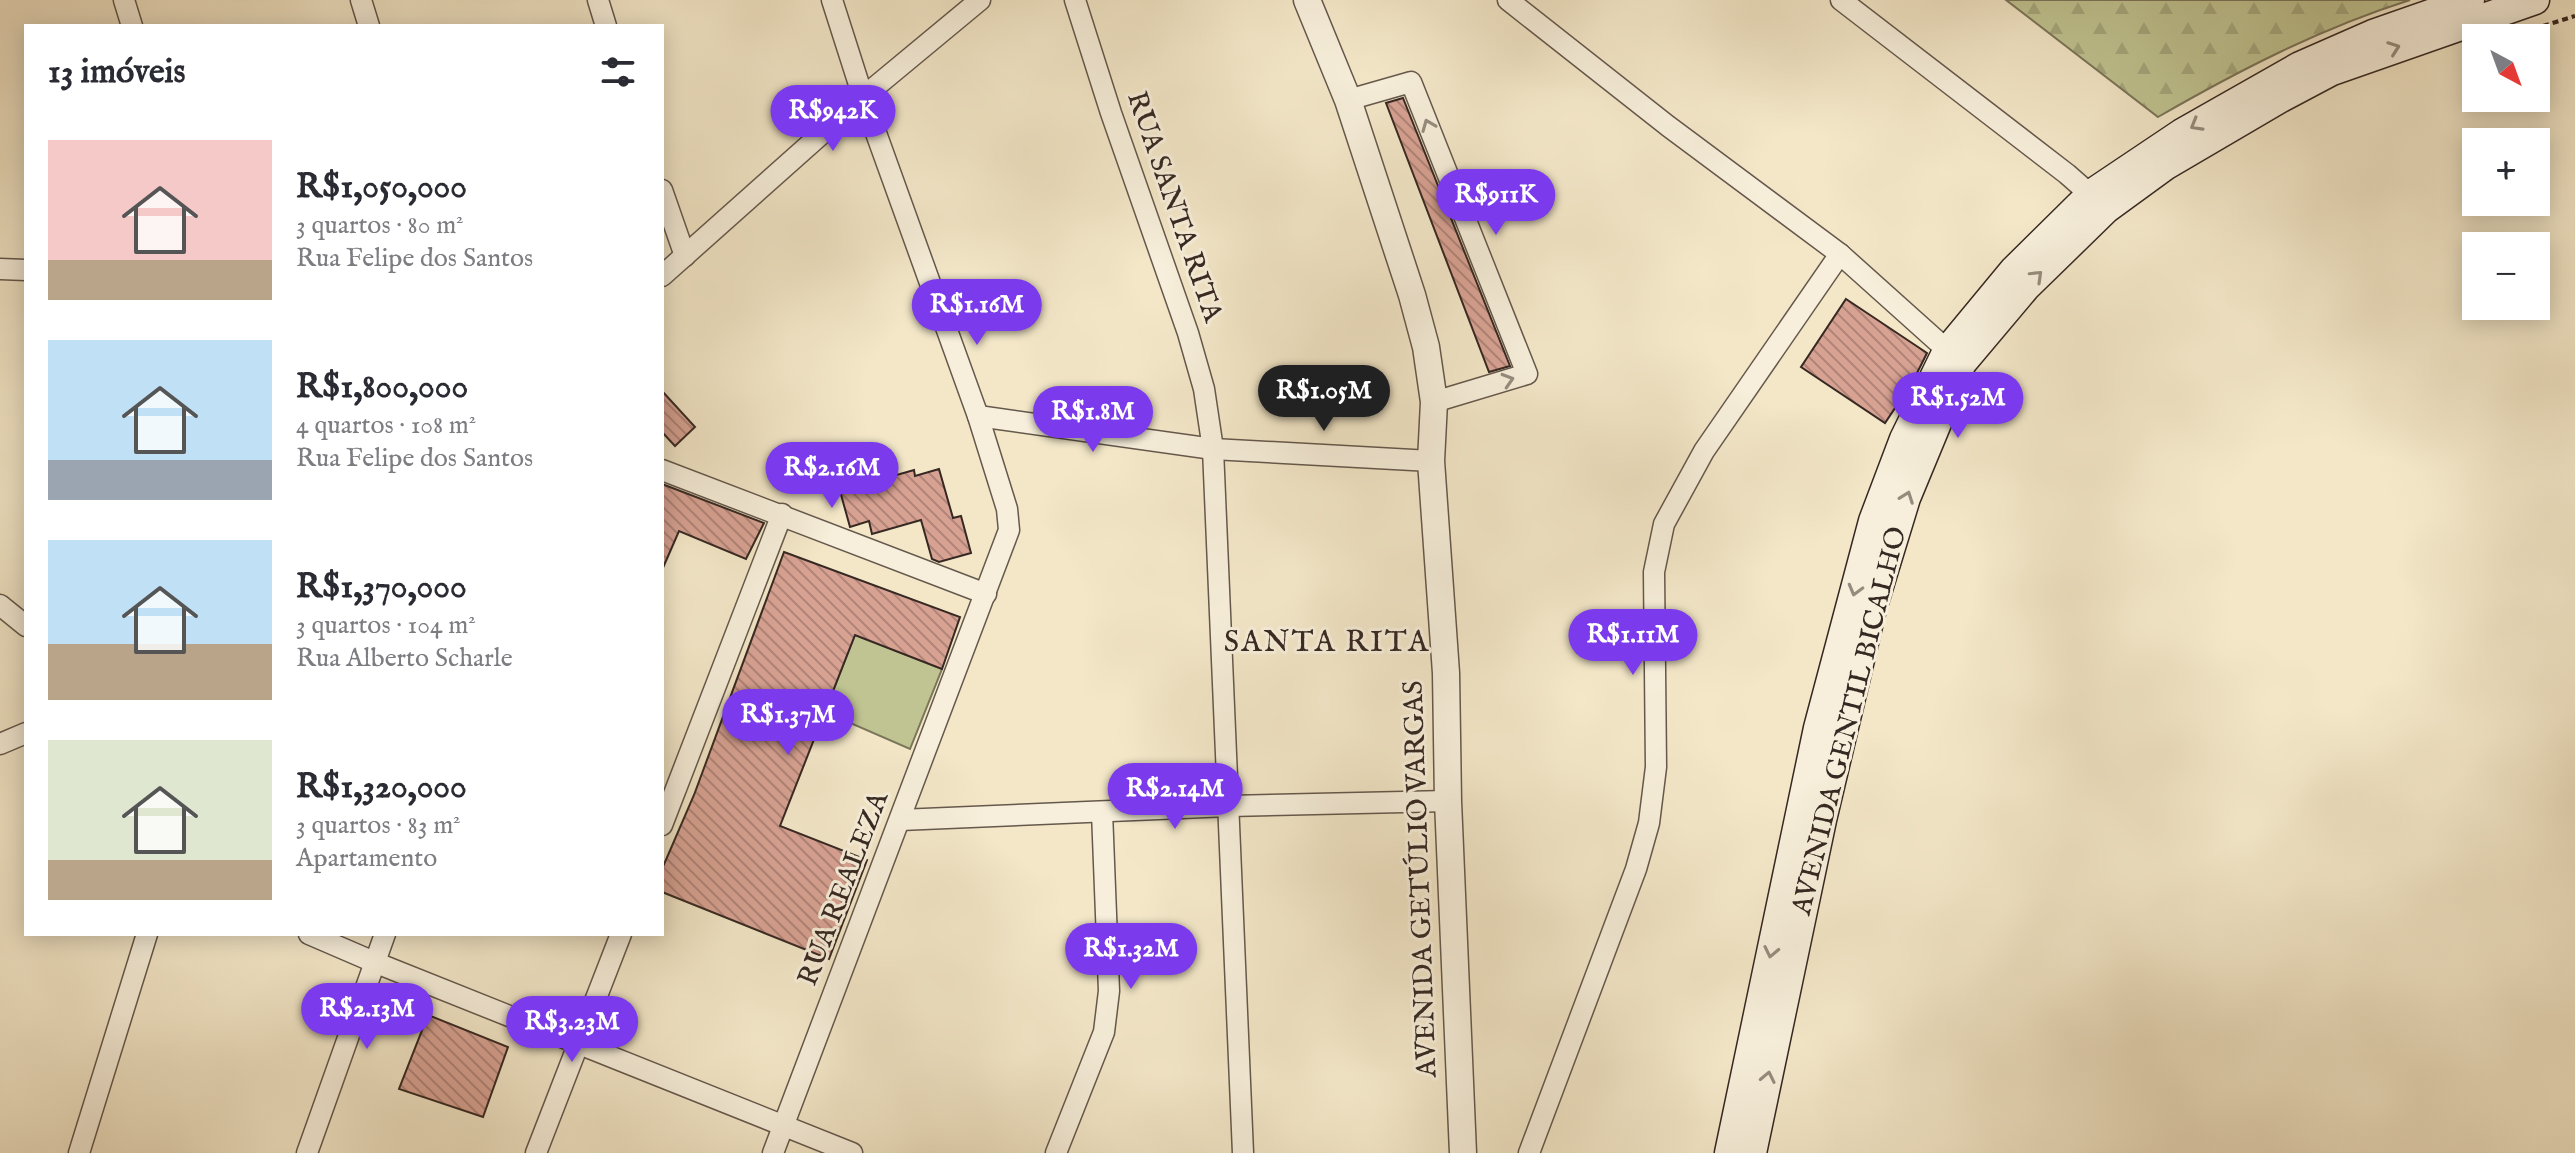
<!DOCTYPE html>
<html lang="pt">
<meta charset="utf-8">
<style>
body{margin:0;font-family:"IM FELL English",serif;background:#f7f7f7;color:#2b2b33;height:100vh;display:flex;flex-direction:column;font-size:30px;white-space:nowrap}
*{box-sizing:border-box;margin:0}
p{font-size:26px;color:#7c7c81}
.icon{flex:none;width:44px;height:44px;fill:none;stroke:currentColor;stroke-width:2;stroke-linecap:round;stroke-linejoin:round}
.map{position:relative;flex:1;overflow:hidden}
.drawer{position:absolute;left:24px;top:24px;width:640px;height:912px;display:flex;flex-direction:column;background:#fff;border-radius:0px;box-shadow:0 4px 20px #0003}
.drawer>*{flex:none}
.needle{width:52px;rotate:139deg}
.controls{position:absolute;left:2462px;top:24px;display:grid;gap:16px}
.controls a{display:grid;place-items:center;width:88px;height:88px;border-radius:0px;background:#fff;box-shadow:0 4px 20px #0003;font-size:40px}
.price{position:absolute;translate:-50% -68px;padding:0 18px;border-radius:28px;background:#7c3aed;color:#fff;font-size:26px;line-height:52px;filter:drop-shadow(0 2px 4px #0008)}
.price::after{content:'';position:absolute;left:50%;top:48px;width:24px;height:18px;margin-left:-12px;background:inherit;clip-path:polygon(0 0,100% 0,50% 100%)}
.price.on{background:#222;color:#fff}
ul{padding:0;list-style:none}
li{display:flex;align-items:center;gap:24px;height:200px;padding:0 24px}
li span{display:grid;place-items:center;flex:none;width:224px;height:160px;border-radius:0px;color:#555}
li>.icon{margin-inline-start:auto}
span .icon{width:96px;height:96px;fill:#fffc;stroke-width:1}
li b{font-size:34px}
h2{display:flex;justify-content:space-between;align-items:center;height:96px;padding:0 24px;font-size:34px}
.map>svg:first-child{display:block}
.forest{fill:url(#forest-firs);stroke:#7b765a;stroke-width:2}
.garden{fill:#c0c492;stroke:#7b765a;stroke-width:2}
.building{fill:url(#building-back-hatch);stroke:#362822;stroke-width:2}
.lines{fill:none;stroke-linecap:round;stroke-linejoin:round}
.minor-casing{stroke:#65584c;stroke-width:23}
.tertiary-casing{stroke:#65584c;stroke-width:29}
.secondary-casing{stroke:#362822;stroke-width:31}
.path{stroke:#362822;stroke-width:4;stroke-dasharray:6 4;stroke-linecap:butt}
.minor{stroke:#f7efdb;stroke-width:20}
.tertiary{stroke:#f7efdb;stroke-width:26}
.secondary{stroke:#f7efdb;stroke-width:28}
.oneway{stroke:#968c7e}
.labels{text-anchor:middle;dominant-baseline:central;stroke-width:6;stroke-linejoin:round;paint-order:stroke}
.street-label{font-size:28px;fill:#362822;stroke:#f7efdb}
.neighbourhood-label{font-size:30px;letter-spacing:2px;fill:#362822;stroke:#f7efdb}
</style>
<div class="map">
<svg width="2575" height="1153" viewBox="0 0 2575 1153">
<defs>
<pattern id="forest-firs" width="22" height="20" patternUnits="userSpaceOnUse" patternTransform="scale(2)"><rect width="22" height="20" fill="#c0c492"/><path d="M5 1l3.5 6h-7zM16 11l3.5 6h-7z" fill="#a6a87e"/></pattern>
<pattern id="building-back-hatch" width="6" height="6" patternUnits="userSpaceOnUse" patternTransform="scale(2)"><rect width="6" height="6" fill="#d8a293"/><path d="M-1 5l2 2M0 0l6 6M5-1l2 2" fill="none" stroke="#b08478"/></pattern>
</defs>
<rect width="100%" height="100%" fill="#f3e7c8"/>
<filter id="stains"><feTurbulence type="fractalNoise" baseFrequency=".0025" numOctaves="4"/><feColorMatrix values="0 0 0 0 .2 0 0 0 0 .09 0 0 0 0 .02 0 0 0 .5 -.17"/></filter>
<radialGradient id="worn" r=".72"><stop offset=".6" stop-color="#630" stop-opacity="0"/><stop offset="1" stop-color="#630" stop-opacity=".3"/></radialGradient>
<!-- forest -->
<path class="forest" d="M2006,0H2410C2321,28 2238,71 2158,117Z"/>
<!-- garden -->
<polygon class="garden" points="855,635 942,669 910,749 825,712"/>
<!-- building -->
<g class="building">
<polygon points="1403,98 1510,366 1489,372 1386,103"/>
<polygon points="1846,299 1927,353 1913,381 1885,423 1801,367"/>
<polygon points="662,391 695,427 675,446 662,432"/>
<polygon points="939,469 953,518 961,516 971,553 939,562 932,559 921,520 872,534 869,521 850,527 840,491 914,470 915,476"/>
<polygon points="662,484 764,523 746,559 679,531 662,570"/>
<polygon points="784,552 960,617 942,669 855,635 780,826 867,860 829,959 662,892 662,869 694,795"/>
<polygon points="428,1015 508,1047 483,1117 399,1089"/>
</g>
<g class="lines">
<!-- minor casing -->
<g class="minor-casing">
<g id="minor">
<polyline points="124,0 132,26"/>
<polyline points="361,0 369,26"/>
<polyline points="598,0 606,26"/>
<polyline points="1075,0 1111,113 1188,333 1204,389 1213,449 1243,1153"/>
<polyline points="1508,0 1668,126 1840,254 1956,358"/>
<polyline points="1841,0 2067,174 2100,203"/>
<polyline points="1348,100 1411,82 1527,374 1434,402"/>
<polyline points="662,190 685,256"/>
<polyline points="0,269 26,270"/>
<polyline points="662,276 863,97 980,0"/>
<polyline points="978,416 1213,449 1431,461"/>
<polyline points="662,470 986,594"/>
<polyline points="0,605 26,626"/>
<polyline points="0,744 26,733"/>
<polyline points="900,820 1229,806 1448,801"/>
<polyline points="662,825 782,514"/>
<polyline points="309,934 374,962 852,1153"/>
<polyline points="79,1153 147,934"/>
<polyline points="307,1153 385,934"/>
<polyline points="536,1153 621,934"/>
<polyline points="773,1153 1009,530 1007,509 978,416 863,97 832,0"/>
<polyline points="1056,1153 1104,1032 1109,991 1102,812"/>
<polyline points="1529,1153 1636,869 1649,823 1656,767 1654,572 1664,524 1704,451 1840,254"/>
</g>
</g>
<!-- tertiary casing -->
<g class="tertiary-casing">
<polyline id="tertiary" points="1307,0 1348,100 1412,295 1426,347 1434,402 1431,461 1446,673 1448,801 1463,1153"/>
</g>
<!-- secondary casing -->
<g class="secondary-casing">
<g id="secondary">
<polyline points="1729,1153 1818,728 1873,521 1904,439 1947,351 2014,270 2091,194 2182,133 2300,66 2373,34 2470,0"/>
<polyline points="1752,1153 1822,820 1872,609 1906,498 1962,363 2026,287 2106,209 2165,166 2281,98 2332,71 2535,0"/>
</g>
</g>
<!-- path -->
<polyline class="path" points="2524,32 2575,16"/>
<!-- minor -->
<use href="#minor" class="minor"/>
<!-- tertiary -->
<use href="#tertiary" class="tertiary"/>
<!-- secondary -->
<use href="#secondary" class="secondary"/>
</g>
<!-- one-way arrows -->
<defs><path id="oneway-chevron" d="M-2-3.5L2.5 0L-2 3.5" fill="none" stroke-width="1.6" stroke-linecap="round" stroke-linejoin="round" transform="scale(2)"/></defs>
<g class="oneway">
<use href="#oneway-chevron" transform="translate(2394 48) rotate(-20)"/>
<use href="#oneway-chevron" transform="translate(1428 125) rotate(-112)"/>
<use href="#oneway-chevron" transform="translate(2196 125) rotate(150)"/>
<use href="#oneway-chevron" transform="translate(2037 276) rotate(-44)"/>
<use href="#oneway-chevron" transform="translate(1508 380) rotate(-17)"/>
<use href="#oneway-chevron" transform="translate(1907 497) rotate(-70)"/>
<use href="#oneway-chevron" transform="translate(1855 590) rotate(105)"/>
<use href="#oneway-chevron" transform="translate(1771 952) rotate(102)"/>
<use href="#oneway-chevron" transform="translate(1768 1077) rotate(-78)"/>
</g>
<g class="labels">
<!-- street labels -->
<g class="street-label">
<text transform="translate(1174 207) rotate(71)">RUA SANTA RITA</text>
<text transform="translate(1850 721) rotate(-76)">AVENIDA GENTIL BICALHO</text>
<text transform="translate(1421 879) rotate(-92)">AVENIDA GETÚLIO VARGAS</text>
<text transform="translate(844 889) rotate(-69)">RUA REALEZA</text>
</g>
<!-- neighbourhood labels -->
<g class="neighbourhood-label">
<text x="1327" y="643">SANTA RITA</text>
</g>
</g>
<rect width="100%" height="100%" filter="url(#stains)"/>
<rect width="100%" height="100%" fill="url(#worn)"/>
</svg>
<div class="controls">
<a><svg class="needle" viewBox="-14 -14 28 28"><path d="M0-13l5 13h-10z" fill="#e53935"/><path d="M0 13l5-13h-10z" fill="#7c7c81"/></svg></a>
<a>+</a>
<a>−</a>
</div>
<b class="price" style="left:833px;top:153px">R$942K</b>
<b class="price" style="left:1496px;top:237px">R$911K</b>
<b class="price" style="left:977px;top:347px">R$1.16M</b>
<b class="price on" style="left:1324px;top:433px">R$1.05M</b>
<b class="price" style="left:1958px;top:440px">R$1.52M</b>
<b class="price" style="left:1093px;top:454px">R$1.8M</b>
<b class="price" style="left:832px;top:510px">R$2.16M</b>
<b class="price" style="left:1633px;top:677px">R$1.11M</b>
<b class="price" style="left:788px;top:757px">R$1.37M</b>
<b class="price" style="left:1175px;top:831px">R$2.14M</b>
<b class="price" style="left:1131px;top:991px">R$1.32M</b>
<b class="price" style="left:367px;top:1051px">R$2.13M</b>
<b class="price" style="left:572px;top:1064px">R$3.23M</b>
<section class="drawer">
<h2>13 imóveis<svg class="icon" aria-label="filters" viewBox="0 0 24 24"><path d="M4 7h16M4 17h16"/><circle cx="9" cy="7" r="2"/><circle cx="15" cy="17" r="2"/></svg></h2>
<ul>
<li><span style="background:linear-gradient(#f6c9c9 75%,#b9a48a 0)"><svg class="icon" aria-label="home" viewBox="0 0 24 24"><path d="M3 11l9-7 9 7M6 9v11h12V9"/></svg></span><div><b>R$1,050,000</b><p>3 quartos · 80 m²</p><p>Rua Felipe dos Santos</p></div></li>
<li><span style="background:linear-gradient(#bfe0f5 75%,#9aa5b1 0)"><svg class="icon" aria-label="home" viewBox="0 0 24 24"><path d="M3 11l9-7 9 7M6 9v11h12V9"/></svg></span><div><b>R$1,800,000</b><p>4 quartos · 108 m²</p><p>Rua Felipe dos Santos</p></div></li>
<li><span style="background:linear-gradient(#bfe0f5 65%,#b9a48a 0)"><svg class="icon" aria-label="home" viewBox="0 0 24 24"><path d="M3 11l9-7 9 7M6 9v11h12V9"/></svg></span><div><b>R$1,370,000</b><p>3 quartos · 104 m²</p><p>Rua Alberto Scharle</p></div></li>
<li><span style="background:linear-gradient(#dfe7d0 75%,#b9a48a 0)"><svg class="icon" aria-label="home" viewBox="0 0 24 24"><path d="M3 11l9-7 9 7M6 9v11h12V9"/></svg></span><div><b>R$1,320,000</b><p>3 quartos · 83 m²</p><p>Apartamento</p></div></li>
</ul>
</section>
</div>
